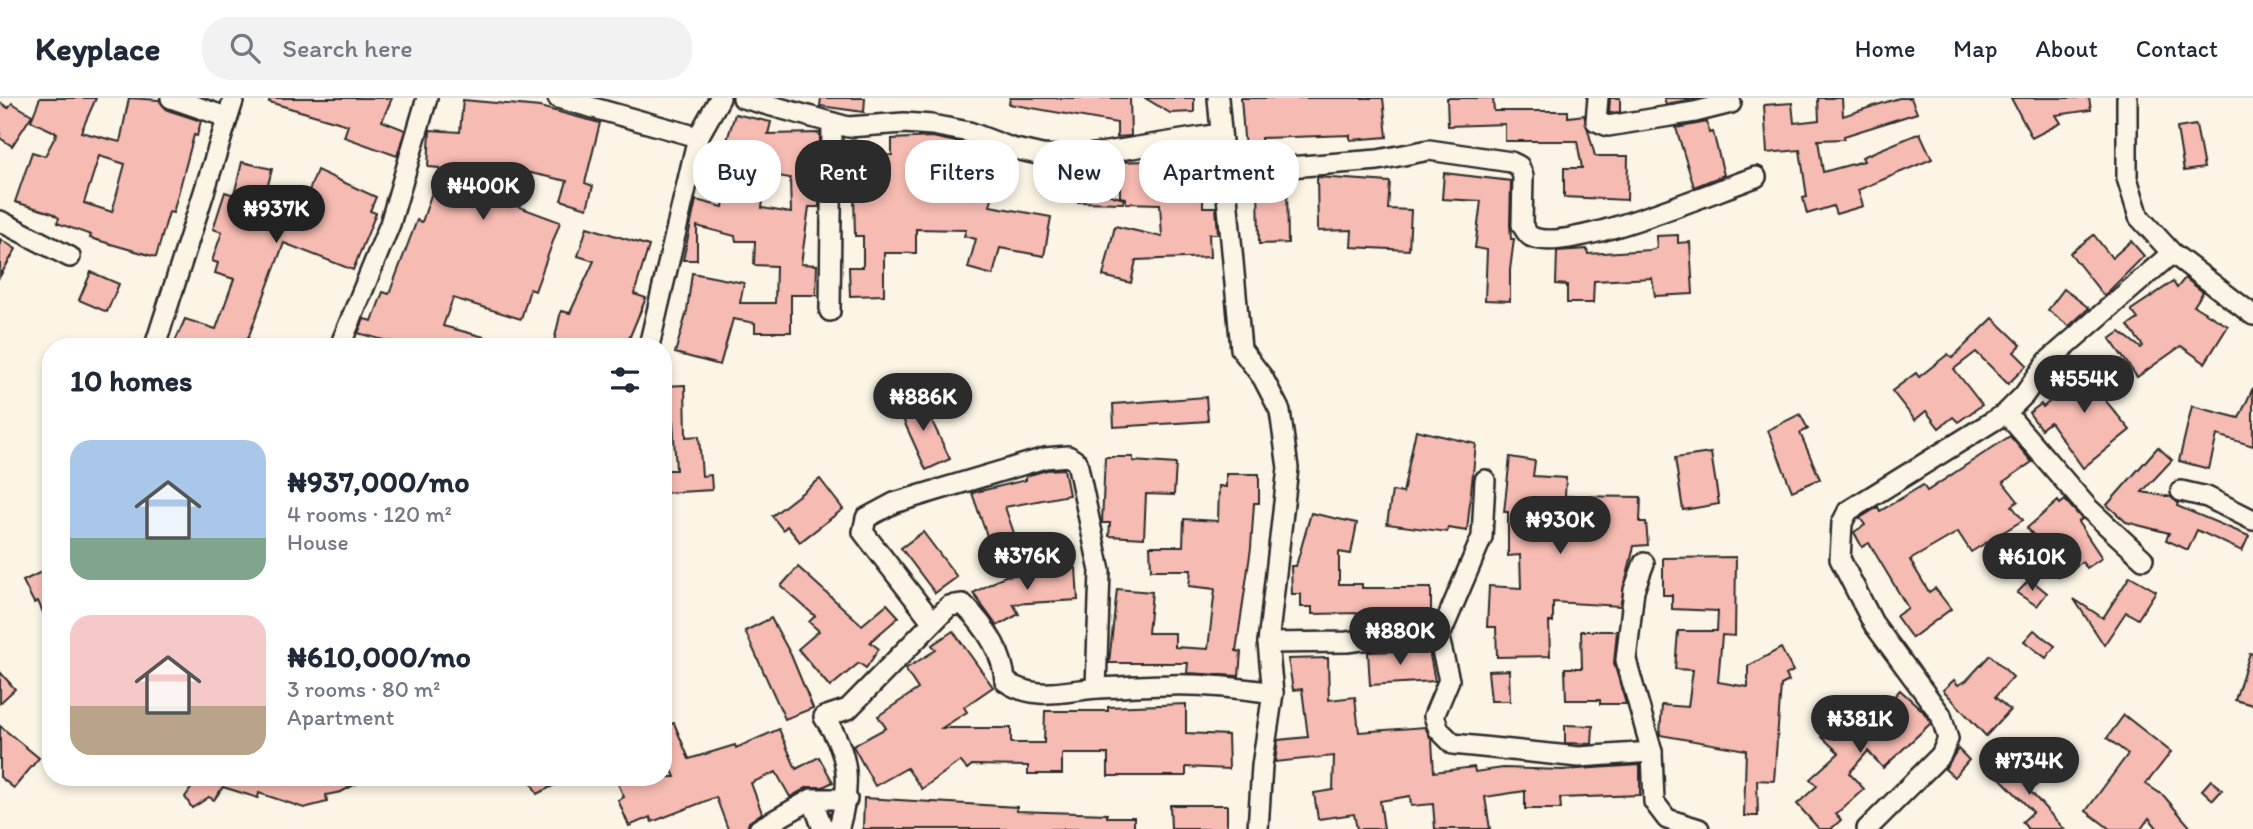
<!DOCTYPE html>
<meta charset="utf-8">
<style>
body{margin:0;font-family:Itim,sans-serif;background:#f2f2f3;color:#1f2937;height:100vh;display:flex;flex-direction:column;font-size:26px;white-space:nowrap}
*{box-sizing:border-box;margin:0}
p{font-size:23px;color:#747a83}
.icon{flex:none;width:38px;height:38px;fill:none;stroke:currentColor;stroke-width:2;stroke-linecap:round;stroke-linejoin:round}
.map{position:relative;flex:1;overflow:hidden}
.details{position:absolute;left:42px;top:240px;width:630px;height:448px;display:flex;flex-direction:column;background:#fff;border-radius:28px;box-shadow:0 4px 10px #0003}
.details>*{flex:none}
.top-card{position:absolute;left:693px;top:42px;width:665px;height:63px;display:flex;gap:14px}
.price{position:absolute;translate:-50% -60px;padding:0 16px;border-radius:24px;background:#2b2b2b;color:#fff;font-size:23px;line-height:46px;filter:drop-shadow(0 2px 4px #0008)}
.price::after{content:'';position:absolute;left:50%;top:42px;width:21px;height:16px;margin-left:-10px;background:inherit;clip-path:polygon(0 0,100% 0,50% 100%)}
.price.current{background:#222;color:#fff}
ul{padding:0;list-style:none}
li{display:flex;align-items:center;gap:21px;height:175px;padding:0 28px}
li span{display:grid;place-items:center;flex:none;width:196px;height:140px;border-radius:21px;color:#555}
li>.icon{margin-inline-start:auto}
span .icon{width:84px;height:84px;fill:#fffc;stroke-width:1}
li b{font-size:30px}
h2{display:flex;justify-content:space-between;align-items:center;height:84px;padding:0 28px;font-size:30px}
.chip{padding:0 24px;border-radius:28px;background:#fff;box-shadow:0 4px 10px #0003;font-size:24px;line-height:63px}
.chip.current{background:#2b2b2b;color:#fff}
header{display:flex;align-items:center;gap:42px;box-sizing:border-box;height:98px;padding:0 35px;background:#fff;border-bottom:2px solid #e0e1e3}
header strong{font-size:33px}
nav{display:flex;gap:38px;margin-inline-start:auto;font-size:24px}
.search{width:490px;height:63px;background:#f2f2f3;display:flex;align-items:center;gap:18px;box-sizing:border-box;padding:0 24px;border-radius:28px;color:#747a83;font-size:26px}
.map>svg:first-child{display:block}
.building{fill:#f6bbb2;stroke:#2b2b2b;stroke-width:2;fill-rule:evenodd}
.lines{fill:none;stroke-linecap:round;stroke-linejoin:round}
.minor-casing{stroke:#2b2b2b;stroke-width:24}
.minor{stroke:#fcf5e5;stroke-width:19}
</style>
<header>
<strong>Keyplace</strong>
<div class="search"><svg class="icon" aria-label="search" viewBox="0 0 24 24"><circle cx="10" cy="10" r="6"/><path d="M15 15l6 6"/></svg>Search here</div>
<nav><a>Home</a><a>Map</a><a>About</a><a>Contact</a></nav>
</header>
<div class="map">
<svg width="2253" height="731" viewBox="0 0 2253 731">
<rect width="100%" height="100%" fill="#fcf5e5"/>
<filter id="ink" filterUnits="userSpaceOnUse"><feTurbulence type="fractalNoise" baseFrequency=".0143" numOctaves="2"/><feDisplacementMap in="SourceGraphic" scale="14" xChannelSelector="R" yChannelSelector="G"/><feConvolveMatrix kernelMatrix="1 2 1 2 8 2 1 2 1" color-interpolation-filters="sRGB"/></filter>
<g filter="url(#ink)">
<!-- building -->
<g class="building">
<path d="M40,0H96L81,34L120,44L129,0L159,2L167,12L201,23L197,38L194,37L173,115L169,114L156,159L90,140L91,137L57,125L59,120L52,115L15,104L32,54L45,58L57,35L31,23ZM99,58L125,66L112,114L84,105Z"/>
<polygon points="270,0 392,0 382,23 405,32 397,58 344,39 348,27 269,4"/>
<polygon points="821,0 865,0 864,14 820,8"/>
<polygon points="1010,0 1130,0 1131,38 1117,39 1117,25 1009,6"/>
<polygon points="1145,0 1194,0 1194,14 1170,15"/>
<polygon points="1241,0 1383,0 1387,39 1350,42 1350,37 1261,40 1262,51 1245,52"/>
<polygon points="1447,0 1493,0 1494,13 1568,13 1568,19 1584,17 1595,58 1628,58 1627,102 1564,99 1564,70 1582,70 1577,43 1505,43 1505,26 1448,28"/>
<polygon points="1610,0 1620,0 1620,14 1609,15"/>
<polygon points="1664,0 1700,0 1666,6"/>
<polygon points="1818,0 1842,0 1843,18 1899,0 1911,0 1917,15 1844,38 1844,41 1818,42 1823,74 1864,63 1862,59 1920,35 1932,61 1858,92 1863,108 1836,116 1833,108 1807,116 1803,100 1807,99 1800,52 1767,55 1764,7 1792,5 1794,25 1819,22"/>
<polygon points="2011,0 2089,0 2091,12 2056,17 2061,25 2032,40"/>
<polygon points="463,2 540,9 600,25 585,85 593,88 587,110 561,102 567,83 512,71 503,103 560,124 535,193 530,191 521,221 453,200 443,228 503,244 502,248 405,248 358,235 364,221 372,223 383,194 389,196 417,122 422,124 440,70 428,69 430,32 460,34"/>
<polygon points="0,4 8,10 12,5 32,17 12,48 0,40"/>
<path d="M735,16L771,24L768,36L820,35L819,109H809L801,166L817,167L816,197H791V234H755V225L733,221L720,267L675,255L687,213L692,175L744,185L740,205H775L776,168L754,167L755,143H736L735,138L697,128V162H683L696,102L723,109L729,67L720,65ZM767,76L790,80L791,115L762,110Z"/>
<polygon points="1707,24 1709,35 1713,34 1724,77 1694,89 1676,30"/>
<polygon points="2196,27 2204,70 2184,73 2177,30"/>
<polygon points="932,39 966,46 1002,60 990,108 1051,119 1044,158 1000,150 993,177 968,170 976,141 964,138 966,132 916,131 916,155 884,155 884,197 850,198 849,169 863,169 863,138 855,138 853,58 892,57 892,41"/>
<polygon points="1173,62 1198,62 1198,97 1203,97 1203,109 1216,109 1218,136 1209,136 1210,159 1136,162 1131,185 1103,178 1115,128 1162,139 1160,106 1126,105 1126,100 1120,99 1120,64"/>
<polygon points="242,64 272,71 263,107 299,119 317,72 376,99 370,113 376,115 353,172 284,145 245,248 173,248 185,221 216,231 234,181 215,175 218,165 212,163 222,134 213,131 225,94 234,97"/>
<polygon points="1444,75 1511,83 1510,127 1511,141 1514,141 1510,172 1510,203 1485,202 1487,152 1475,150 1481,103 1442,101"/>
<polygon points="1317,79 1390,84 1388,111 1411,112 1409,152 1351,149 1352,132 1318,133"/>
<polygon points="1258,84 1287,84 1288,145 1259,146"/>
<polygon points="1083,89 1124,101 1123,105 1078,104"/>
<polygon points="587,129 649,148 634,196 646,200 626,248 553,248 561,213 570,215 594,163 578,158"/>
<polygon points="1678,137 1678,145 1690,144 1693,196 1655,198 1652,180 1594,183 1593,205 1567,205 1567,187 1556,186 1557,153 1587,151 1588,156 1650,152 1657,150 1656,138"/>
<polygon points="2094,137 2112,160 2131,143 2144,158 2104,198 2070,155"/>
<polygon points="0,141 16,151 0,178"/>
<polygon points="91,174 119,186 107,214 79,202"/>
<polygon points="2185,180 2203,194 2194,208 2228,228 2205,265 2181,248 2137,279 2110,241 2120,234 2141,250 2143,248 2128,228 2138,221 2131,212 2173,184 2177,190"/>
<polygon points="2064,191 2089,210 2069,228 2048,212"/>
<polygon points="1993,220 2021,247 2014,254 2027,267 2008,286 1976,254 1954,271 1982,307 1958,324 1953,319 1939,330 1926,313 1915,322 1892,293 1916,275 1919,279 1948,256 1952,260"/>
<polygon points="2095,264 2118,292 2105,302 2130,332 2083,370 2050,324 2041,331 2029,315 2041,306 2043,309 2072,285 2068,281 2080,271 2083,275"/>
<polygon points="685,287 686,339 699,338 702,378 711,377 712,392 663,395 663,372 676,372 673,323 663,323 663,288"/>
<polygon points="2253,290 2253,348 2217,337 2209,371 2179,363 2192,308 2239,320"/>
<polygon points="920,298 950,361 926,372 897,308"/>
<polygon points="1206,299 1208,323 1114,329 1113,306"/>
<polygon points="1800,316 1808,331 1800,335 1820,381 1792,393 1768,332"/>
<polygon points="1416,332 1476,346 1467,433 1448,430 1447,434 1387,426 1392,393 1403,395"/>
<polygon points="2010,338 2032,364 2003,384 2018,403 2012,408 2023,422 1971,454 1958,434 1910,462 1929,494 1935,490 1951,511 1912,540 1896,518 1908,510 1869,445 1862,449 1854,434 1865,427 1860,420 1878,409 1880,413 1923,387 1927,393"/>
<polygon points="2158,349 2172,362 2142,394 2171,399 2178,405 2177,408 2249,438 2242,453 2197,432 2188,452 2166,442 2169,435 2126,424 2107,407"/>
<polygon points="1711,355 1719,406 1683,412 1675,360"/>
<polygon points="1105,359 1133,359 1133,363 1176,366 1174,397 1146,396 1144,440 1109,438 1110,425 1102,425"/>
<polygon points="1510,359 1535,363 1533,378 1566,380 1565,398 1641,399 1640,424 1646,424 1648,447 1634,448 1620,508 1553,504 1553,524 1549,524 1550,558 1497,559 1496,529 1487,529 1489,488 1521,490 1520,457 1508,458 1508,414 1504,414"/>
<polygon points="1064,371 1069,397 1005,409 1017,444 992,452 972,395 1026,382 1026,378 1047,372"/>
<polygon points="1226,376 1259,376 1259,405 1254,405 1251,450 1236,553 1241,554 1239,578 1187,575 1188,565 1109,565 1117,491 1152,494 1148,535 1175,535 1175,549 1208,551 1215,491 1189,488 1191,472 1151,472 1150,448 1183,448 1184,421 1218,423 1219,388 1226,389"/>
<polygon points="820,381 843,411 800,444 787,428 783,432 772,418"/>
<polygon points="2065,402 2082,421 2078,424 2102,460 2087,470 2082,464 2059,479 2050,465 2055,462 2027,430 2058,403 2060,406"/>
<polygon points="1311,415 1357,425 1351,456 1339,454 1339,486 1362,486 1362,490 1431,490 1431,520 1361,520 1361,515 1312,516 1312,509 1301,509 1301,496 1292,496 1291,468 1296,468"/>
<polygon points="923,434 957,479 935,495 901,450"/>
<polygon points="1736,459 1735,538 1722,537 1718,584 1748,589 1748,568 1781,550 1793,573 1786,577 1789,583 1781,587 1774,683 1757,682 1758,718 1744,718 1746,652 1660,637 1662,607 1688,609 1693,572 1675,571 1678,533 1717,533 1718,513 1672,511 1672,497 1663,497 1663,460"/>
<polygon points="51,469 51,533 38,503 34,505 23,483"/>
<polygon points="798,469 862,527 887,506 899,519 870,544 879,551 866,570 859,565 830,589 798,551 819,533 809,524 815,518 781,488"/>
<polygon points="1076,470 1078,502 1013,506 1019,516 997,528 973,495 1005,478"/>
<polygon points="2130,478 2156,493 2138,521 2126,514 2104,547 2074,501 2103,520"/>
<polygon points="2030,481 2047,495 2037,508 2017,495"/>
<polygon points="771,520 791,557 813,610 785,621 745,533"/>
<polygon points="2034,532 2055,548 2046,560 2024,543"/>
<polygon points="953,533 993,589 964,609 967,614 942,630 1011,630 1011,645 1044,645 1045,613 1108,613 1108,609 1186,606 1186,635 1228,637 1229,671 1186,669 1186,678 1108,678 1108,656 1062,656 1062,676 1028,676 1028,668 972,667 967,671 960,663 922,691 907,670 875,688 853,648 886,630 878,618 918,591 905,571 936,552 932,547"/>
<polygon points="1581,533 1617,533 1614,565 1626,606 1600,606 1600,602 1566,602 1565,570 1582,570"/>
<polygon points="1429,552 1435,583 1370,587 1368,554"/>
<polygon points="2250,555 2253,556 2253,607 2235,602"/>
<polygon points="1990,557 2013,579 1995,599 2010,612 1986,638 1943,592 1954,582 1958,587 1966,583"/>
<polygon points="1328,560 1329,602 1355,599 1359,634 1425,629 1432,643 1434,674 1474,669 1475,674 1503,670 1563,672 1640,667 1640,697 1560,700 1561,711 1525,711 1525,693 1485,699 1490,731 1435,731 1433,706 1411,708 1410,698 1380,703 1384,731 1357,731 1354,716 1318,721 1314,695 1333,692 1334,658 1275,664 1278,642 1308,639 1302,591 1293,592 1288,561"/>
<polygon points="1509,572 1510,603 1491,603 1488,573"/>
<polygon points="0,574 15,591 0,605"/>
<polygon points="1900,592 1922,612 1931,625 1883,670 1868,653 1849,675 1864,691 1836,716 1841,722 1831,731 1819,731 1797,706 1817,688 1810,681 1839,655 1822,639 1839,622 1836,618 1845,608 1866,629"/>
<polygon points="2124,617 2171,654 2146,686 2164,698 2192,731 2158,731 2149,720 2141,731 2110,731 2086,713 2128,656 2107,640"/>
<polygon points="674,625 689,661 735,647 736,650 779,631 796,671 819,659 833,684 823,689 808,689 790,699 776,674 751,685 762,715 749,724 747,731 728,731 716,699 652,724 650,719 629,728 618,702 624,699 615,679 675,679 663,652 663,629"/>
<polygon points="1565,627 1593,628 1592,646 1565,645"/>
<polygon points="0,628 39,660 14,690 0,679"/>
<polygon points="1958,651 1969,662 1954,679 1945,671"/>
<polygon points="2018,662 2040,684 2030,693 2064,731 2028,731 2022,724 2033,714 2000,680"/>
<polygon points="199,679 369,679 341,694 326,697 327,704 304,710 259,695 258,700 223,689 214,702 209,699 192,710 185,699"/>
<polygon points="541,679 571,679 537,696 531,684"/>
<polygon points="2211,682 2222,692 2213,702 2202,692"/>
<polygon points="864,700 1017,709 1017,713 1107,716 1107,719 1134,719 1134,731 863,731"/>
<polygon points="1170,707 1227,707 1227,731 1171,731"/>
</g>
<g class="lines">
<!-- minor casing -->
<g class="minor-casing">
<g id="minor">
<polyline points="171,0 226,19"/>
<polyline points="558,0 698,39"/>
<polyline points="743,0 848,29 904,25 932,27 969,34 1011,50 1042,57 1075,59 1220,36"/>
<polyline points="1218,0 1241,251 1263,280 1280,313 1288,370 1268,545 1273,595 1262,668 1258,731"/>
<polyline points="1598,0 1596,23 1608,28 1695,14 1731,5"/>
<polyline points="2127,0 2127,80 2139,119 2172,155 2253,217"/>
<path d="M1225,74L1378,62L1429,52L1511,64L1519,68L1523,78L1522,127C1525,131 1527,137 1532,139C1568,156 1714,93 1756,79"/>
<polyline points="0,123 70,159"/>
<polyline points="830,213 832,25"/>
<polyline points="155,248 234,0"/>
<polyline points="340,248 390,126 427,0"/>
<polyline points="649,248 698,39 720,0"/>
<polyline points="2006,315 2088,410 2143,461"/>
<polyline points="1485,382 1482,439 1439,540 1449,582 1434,618 1439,632 1453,646 1579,659 1652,654"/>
<polyline points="2181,393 2207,399 2253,422"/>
<polyline points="1644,465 1634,492 1626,562 1652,654 1654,704 1667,721 1699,731"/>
<polyline points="932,523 863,434 866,420 894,405 1045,360 1068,358 1077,364 1100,473 1096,590"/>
<polyline points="1268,545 1347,544 1400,537 1439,540"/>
<polyline points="812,701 823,731"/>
<polyline points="759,731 812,701 847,701"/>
<path d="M833,731L839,729C851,686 850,656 824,619L848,611L949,508L963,506C984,527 1003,554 1005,583C1034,604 1066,592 1099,590C1123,589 1146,587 1170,587C1205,586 1239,590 1273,595"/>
<polyline points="1867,731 1941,657 1948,641 1941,617 1873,525 1840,461 1842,425 1848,413 2006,315 2024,297 2048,263 2172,155"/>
</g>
</g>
<!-- minor -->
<use href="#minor" class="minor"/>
</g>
</g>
</svg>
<b class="price" style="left:483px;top:124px">₦400K</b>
<b class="price current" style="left:276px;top:147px">₦937K</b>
<b class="price" style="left:2084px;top:317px">₦554K</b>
<b class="price" style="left:923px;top:335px">₦886K</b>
<b class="price" style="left:1560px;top:458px">₦930K</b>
<b class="price" style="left:1027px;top:494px">₦376K</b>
<b class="price" style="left:2032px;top:495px">₦610K</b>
<b class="price" style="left:1400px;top:569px">₦880K</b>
<b class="price" style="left:1860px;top:657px">₦381K</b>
<b class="price" style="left:2029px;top:699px">₦734K</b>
<div class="top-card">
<a class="chip">Buy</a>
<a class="chip current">Rent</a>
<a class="chip">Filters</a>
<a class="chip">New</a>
<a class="chip">Apartment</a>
</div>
<section class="details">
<h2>10 homes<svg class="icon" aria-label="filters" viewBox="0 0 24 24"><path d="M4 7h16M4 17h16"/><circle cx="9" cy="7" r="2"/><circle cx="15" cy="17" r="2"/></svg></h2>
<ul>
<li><span style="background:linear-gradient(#a9c7e8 70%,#7fa58c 0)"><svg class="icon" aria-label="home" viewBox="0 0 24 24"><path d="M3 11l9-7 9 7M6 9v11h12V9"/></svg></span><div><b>₦937,000/mo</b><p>4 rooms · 120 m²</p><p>House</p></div></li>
<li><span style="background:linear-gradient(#f6c9c9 65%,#b9a48a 0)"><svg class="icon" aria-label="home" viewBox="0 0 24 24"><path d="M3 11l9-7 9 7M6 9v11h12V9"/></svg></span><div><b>₦610,000/mo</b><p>3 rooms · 80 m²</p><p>Apartment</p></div></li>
</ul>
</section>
</div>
